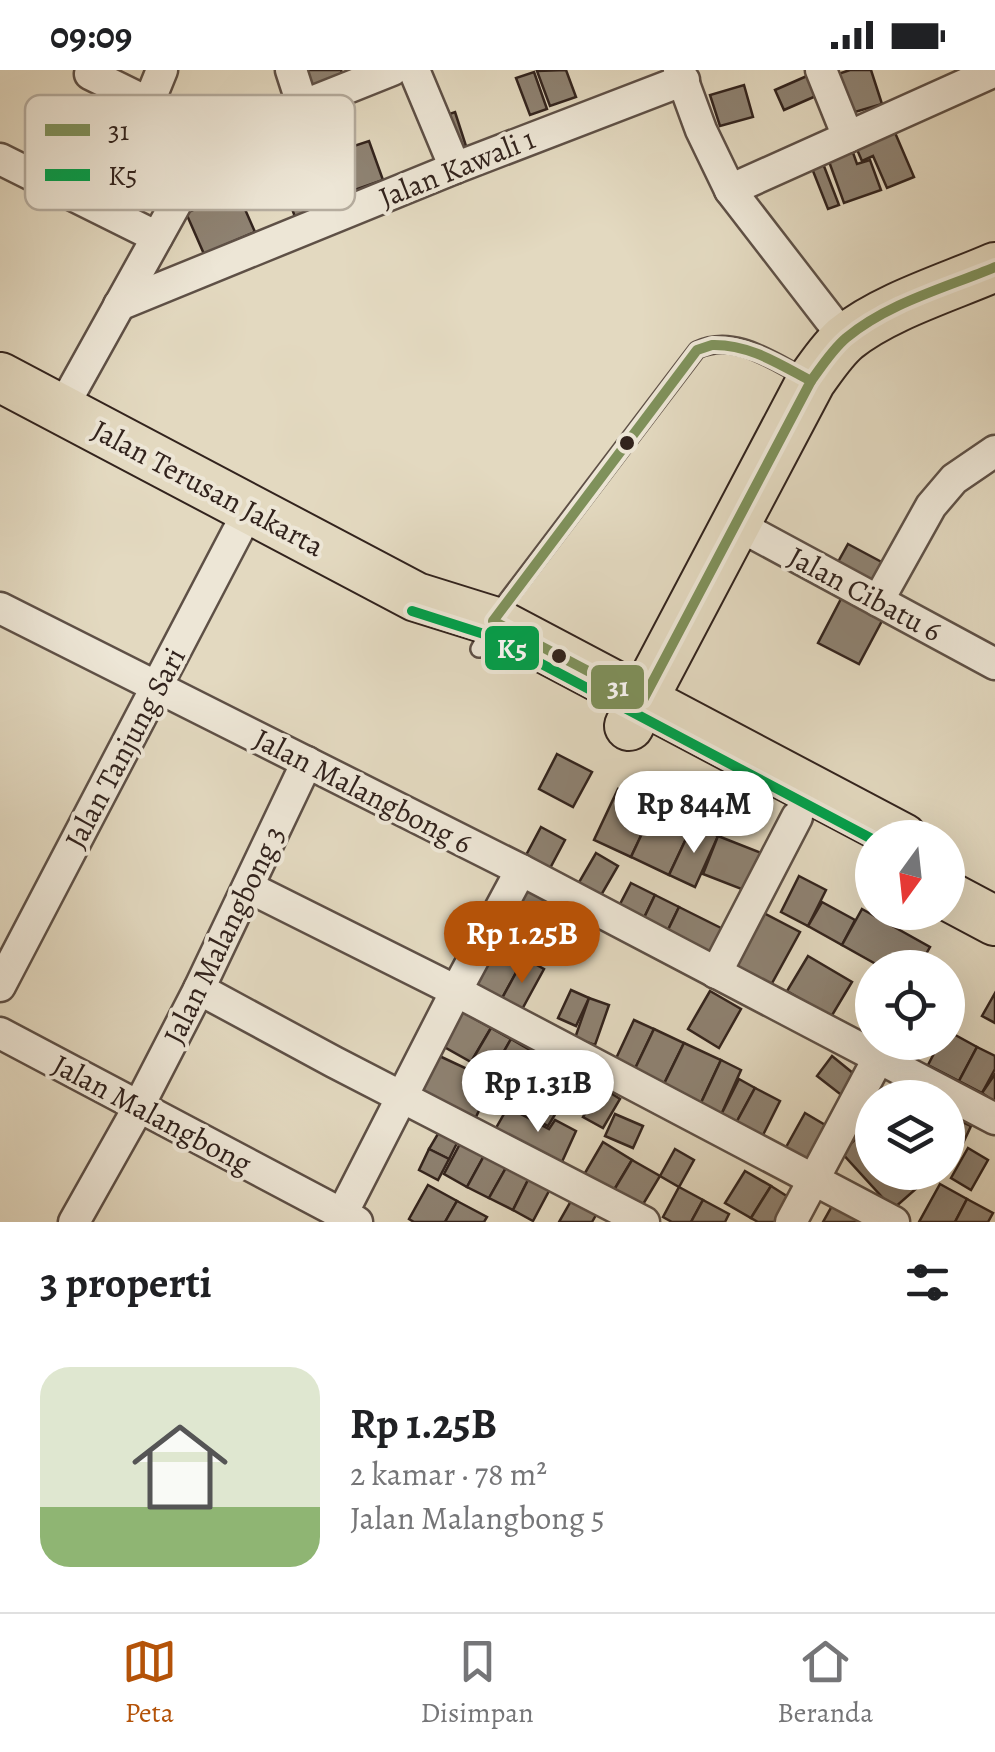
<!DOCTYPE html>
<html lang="id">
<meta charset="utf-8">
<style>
body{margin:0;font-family:Alegreya,serif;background:#f2f2f2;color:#202124;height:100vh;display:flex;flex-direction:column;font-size:38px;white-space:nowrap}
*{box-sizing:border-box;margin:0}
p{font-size:32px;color:#757577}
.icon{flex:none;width:55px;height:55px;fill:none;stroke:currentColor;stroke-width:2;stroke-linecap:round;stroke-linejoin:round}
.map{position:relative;height:1152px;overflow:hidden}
.details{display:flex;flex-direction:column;background:#fff;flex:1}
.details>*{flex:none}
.needle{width:65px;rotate:195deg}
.fabs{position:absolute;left:855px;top:750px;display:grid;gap:20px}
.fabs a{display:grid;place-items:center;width:110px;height:110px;border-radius:50%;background:#fff;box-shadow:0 10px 40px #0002;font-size:50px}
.price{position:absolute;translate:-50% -85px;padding:0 22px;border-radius:35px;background:#fff;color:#222;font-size:32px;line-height:65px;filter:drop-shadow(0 2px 5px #0008)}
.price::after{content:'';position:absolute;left:50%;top:60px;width:30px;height:22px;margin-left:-15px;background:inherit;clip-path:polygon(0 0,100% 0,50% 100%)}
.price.active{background:#b45309;color:#fff}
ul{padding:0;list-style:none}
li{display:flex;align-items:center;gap:30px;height:250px;padding:0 40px}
li span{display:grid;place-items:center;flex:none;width:280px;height:200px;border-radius:30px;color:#555}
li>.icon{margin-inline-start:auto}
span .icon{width:120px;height:120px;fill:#fffc;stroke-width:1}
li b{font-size:42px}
h2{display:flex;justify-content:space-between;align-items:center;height:120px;padding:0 40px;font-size:42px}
.status{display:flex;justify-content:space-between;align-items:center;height:70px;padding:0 50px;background:#fff;direction:ltr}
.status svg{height:28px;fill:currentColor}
.dock{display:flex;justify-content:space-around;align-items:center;height:140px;border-top:2px solid #e0e0e0;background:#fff;font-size:28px;color:#757577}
.dock a{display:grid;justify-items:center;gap:5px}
.dock .active{color:#b45309}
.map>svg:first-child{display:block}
.building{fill:#8e8272;stroke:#32231d;stroke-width:2.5}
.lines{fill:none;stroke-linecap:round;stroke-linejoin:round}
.lane-casing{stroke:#5e5046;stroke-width:20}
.street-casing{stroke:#5e5046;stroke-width:35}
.primary-casing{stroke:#32231d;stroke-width:52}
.lane{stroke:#ede6d6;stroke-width:15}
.street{stroke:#ede6d6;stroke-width:30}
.primary{stroke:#e3d9c0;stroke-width:48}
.bus-1-casing{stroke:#ede6d6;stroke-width:18}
.bus-2-casing{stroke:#ede6d6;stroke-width:18}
.bus-1{stroke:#7f915b;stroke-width:10}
.bus-2{stroke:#00a14b;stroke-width:10}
.bus-dot{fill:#32231d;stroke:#ede6d6;stroke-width:4}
.labels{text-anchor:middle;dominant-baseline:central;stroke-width:8;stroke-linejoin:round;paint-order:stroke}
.street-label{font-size:30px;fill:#32231d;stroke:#ede6d6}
.key{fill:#ede6d6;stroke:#b5ac9e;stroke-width:2.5}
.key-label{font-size:28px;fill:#32231d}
.line-badge{stroke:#ede6d6;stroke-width:4}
.badge-label{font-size:28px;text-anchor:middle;font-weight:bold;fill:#fff}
</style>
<div class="status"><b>09:09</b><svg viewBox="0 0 49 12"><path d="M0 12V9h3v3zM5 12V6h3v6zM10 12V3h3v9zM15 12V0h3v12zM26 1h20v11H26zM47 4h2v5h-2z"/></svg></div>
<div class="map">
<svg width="995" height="1152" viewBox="0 0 995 1152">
<rect width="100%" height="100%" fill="#e3d9c0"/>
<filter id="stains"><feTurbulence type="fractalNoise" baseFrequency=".002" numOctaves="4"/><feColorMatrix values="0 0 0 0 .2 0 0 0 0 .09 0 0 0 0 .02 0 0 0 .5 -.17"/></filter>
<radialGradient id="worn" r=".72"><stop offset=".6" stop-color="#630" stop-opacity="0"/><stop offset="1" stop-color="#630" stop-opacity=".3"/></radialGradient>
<!-- building -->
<g class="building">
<polygon points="300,0 341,0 346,15 310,27"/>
<polygon points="566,0 576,27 550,36 537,1"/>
<polygon points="850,0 871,0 882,34 845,45 832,6"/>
<polygon points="534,2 547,39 530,45 516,8"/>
<polygon points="816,2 825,22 784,40 775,20"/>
<polygon points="744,15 753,47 720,56 710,25"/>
<polygon points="455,42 466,76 449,82 438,48"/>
<polygon points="893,58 914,107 887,118 873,86 862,91 855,75"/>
<polygon points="369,71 383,110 332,128 317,88"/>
<polygon points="851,77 857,94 870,90 881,120 844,133 827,86"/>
<polygon points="822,91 839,135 828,139 811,96"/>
<polygon points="315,102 327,135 295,147 283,114"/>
<polygon points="237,121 255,162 204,184 186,143"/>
<polygon points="848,474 889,496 874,522 833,501"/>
<polygon points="842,527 883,549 859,594 818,573"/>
<polygon points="557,684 592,702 573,737 539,719"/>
<polygon points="618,719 655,736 631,787 594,770"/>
<polygon points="655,736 693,754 669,805 631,787"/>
<polygon points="693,754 718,766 695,817 669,805"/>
<polygon points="541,757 565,770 548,802 524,789"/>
<polygon points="718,766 764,784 749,822 703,804"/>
<polygon points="596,783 618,796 600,827 578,814"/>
<polygon points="799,806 826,820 808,856 781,842"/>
<polygon points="631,813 655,825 643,850 618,838"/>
<polygon points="528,820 591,855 574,886 511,850"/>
<polygon points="655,825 679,837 667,862 643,850"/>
<polygon points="822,832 855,850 842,875 808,856"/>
<polygon points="679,837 725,860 712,885 667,862"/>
<polygon points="862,839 930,877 918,898 883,898 842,875"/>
<polygon points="758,840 800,862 771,915 729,892"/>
<polygon points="490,870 524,888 500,932 466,914"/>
<polygon points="808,886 852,912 831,947 787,921"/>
<polygon points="524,888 544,899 520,943 500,932"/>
<polygon points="571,920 589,928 576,956 558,948"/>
<polygon points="710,921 741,939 719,978 688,959"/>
<polygon points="995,923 995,953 982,946"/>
<polygon points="589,928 609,935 595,975 575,968"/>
<polygon points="459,940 491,958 471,992 439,974"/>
<polygon points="634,950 654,959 632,1005 613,995"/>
<polygon points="491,958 511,969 491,1004 471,992"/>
<polygon points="654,959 684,973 662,1018 632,1005"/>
<polygon points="948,961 977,977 959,1011 928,995 940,972 948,972"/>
<polygon points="511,969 535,983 515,1018 491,1004"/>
<polygon points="684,973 721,990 700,1035 662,1018"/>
<polygon points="977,977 995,986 995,999 982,1023 959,1011"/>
<polygon points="433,983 493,1011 475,1049 415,1021"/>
<polygon points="535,983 557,996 537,1031 515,1018"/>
<polygon points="832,986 859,1008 844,1027 817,1006"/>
<polygon points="721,990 741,1000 721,1045 700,1035"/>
<polygon points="995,1004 995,1032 982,1023"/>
<polygon points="552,1009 570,1020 548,1056 530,1046"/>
<polygon points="739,1009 755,1018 736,1053 721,1045"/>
<polygon points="601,1017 620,1029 603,1058 583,1047"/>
<polygon points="755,1018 780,1031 762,1067 736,1053"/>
<polygon points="508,1037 549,1059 555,1050 576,1061 561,1094 496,1058"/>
<polygon points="805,1043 832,1059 812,1094 785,1079"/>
<polygon points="615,1044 643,1056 633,1078 605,1066"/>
<polygon points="948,1045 971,1056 958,1084 948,1079"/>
<polygon points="872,1055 872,1102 934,1103 893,1139 841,1082"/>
<polygon points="439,1062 458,1071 449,1089 429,1079"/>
<polygon points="461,1072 485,1084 467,1117 444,1104"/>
<polygon points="603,1072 632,1090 611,1125 582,1108"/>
<polygon points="968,1078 988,1090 971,1120 951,1108"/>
<polygon points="429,1079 449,1089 438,1110 419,1100"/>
<polygon points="675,1079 694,1090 679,1117 660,1106"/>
<polygon points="485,1084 507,1096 489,1128 467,1117"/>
<polygon points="632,1090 660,1106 639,1141 611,1125"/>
<polygon points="507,1096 529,1108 513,1140 489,1128"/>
<polygon points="745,1101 771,1116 751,1148 725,1133"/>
<polygon points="529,1108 550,1119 533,1151 513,1140"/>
<polygon points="940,1114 967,1129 955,1152 919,1152"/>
<polygon points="428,1115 457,1131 445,1152 414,1152 409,1149"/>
<polygon points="771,1116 796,1132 784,1152 758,1152 751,1148"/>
<polygon points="679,1117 703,1130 691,1152 672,1152 663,1147"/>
<polygon points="575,1124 600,1138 592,1152 559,1152"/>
<polygon points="967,1129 993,1143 988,1152 955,1152"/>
<polygon points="703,1130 729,1144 725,1152 691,1152"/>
<polygon points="457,1131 487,1147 484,1152 445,1152"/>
<polygon points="832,1136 860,1150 859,1152 823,1152"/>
</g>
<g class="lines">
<!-- lane casing -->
<g class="lane-casing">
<path id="lane" d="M479,579L507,530L697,280C736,262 773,292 808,309"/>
</g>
<!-- street casing -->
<g class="street-casing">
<g id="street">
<polyline points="291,0 302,34"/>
<polyline points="414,0 455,98"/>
<polyline points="679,0 701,60 730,120 845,269"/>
<polyline points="821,0 848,67"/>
<polyline points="90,4 214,65"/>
<polyline points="149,32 162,0"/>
<polyline points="214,65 317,30 392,0"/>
<polyline points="0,89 157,167"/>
<polyline points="730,120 995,1"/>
<polyline points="119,235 455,98 684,10"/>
<polyline points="61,340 214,65"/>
<polyline points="736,454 995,594"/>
<polyline points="878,531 931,436 954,409 995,381"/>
<polyline points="0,538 521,800 995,1049"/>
<polyline points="248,817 456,921 894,1152"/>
<polyline points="716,903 797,747"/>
<polyline points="0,916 249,440"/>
<polyline points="199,919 334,992 644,1152"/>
<polyline points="0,963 357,1152"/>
<polyline points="342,1144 456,921 521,800"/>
<polyline points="74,1152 132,1049 199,919 307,692"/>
<polyline points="791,1152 879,987"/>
</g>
</g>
<!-- primary casing -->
<g class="primary-casing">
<g id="primary">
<polyline points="0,307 416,527 493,551 903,768"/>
<path d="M629,656L811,311C822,296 832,280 846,268C884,237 949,217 995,197"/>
<polyline points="948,826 995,851"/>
</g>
</g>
<!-- lane -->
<use href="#lane" class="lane"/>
<!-- street -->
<use href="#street" class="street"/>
<!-- primary -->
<use href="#primary" class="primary"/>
<!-- bus-1 casing -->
<g class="bus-1-casing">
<g id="bus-1">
<path d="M712,275C749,274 779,294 811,311L643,630L493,551L697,280Z"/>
<path d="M811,311C822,296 832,280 846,268C888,233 945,218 995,197"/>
</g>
</g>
<!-- bus-2 casing -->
<g class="bus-2-casing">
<polyline id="bus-2" points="412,541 487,565 872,769"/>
</g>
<!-- bus-1 -->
<use href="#bus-1" class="bus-1"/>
<!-- bus-2 -->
<use href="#bus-2" class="bus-2"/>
</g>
<!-- markers -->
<g class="bus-dot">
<circle cx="627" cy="373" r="9"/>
<circle cx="559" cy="586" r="9"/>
</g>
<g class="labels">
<!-- street labels -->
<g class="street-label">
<text transform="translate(457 98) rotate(-22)">Jalan Kawali 1</text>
<text transform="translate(208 418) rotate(28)">Jalan Terusan Jakarta</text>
<text transform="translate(865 524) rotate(28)">Jalan Cibatu 6</text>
<text transform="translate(125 678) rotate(-62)">Jalan Tanjung Sari</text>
<text transform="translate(363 721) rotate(27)">Jalan Malangbong 6</text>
<text transform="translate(224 865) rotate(-64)">Jalan Malangbong 3</text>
<text transform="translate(152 1044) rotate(28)">Jalan Malangbong</text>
</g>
</g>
<!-- legend -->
<rect x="25" y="25" width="330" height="115" rx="15" class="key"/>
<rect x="45" y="54" width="45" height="12" fill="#7f915b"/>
<rect x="45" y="99" width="45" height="12" fill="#00a14b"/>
<g class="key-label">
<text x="108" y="70">31</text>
<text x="108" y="115">K5</text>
</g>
<g class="line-badge">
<rect x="483" y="554" width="58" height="48" rx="10" fill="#00a14b"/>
<rect x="589" y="593" width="57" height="48" rx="10" fill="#7f915b"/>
</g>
<g class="badge-label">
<text x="512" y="588">K5</text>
<text x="618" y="626">31</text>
</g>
<rect width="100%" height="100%" filter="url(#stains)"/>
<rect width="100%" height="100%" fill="url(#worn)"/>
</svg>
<div class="fabs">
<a><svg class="needle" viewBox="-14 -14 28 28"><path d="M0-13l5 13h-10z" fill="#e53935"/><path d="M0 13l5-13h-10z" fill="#757577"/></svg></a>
<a><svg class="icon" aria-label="locate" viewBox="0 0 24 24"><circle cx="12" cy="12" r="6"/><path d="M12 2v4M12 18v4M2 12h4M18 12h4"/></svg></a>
<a><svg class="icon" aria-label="layers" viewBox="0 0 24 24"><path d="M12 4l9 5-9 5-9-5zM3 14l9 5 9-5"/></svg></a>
</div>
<b class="price" style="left:694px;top:786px">Rp 844M</b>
<b class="price active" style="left:522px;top:916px">Rp 1.25B</b>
<b class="price" style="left:538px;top:1065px">Rp 1.31B</b>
</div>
<section class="details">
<h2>3 properti<svg class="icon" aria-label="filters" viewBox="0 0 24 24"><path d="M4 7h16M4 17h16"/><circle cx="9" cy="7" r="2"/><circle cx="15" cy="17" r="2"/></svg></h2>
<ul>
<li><span style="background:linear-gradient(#dfe7d0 70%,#8fb573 0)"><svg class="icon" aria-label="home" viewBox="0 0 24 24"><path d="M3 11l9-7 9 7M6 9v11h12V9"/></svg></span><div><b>Rp 1.25B</b><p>2 kamar · 78 m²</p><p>Jalan Malangbong 5</p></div></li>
</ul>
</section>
<nav class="dock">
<a class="active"><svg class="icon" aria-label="map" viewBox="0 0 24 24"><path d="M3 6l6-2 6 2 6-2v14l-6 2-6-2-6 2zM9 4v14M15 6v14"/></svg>Peta</a>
<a><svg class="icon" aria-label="saved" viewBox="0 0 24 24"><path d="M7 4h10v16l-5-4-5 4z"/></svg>Disimpan</a>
<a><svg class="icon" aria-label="home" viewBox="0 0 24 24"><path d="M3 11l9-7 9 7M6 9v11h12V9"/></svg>Beranda</a>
</nav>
